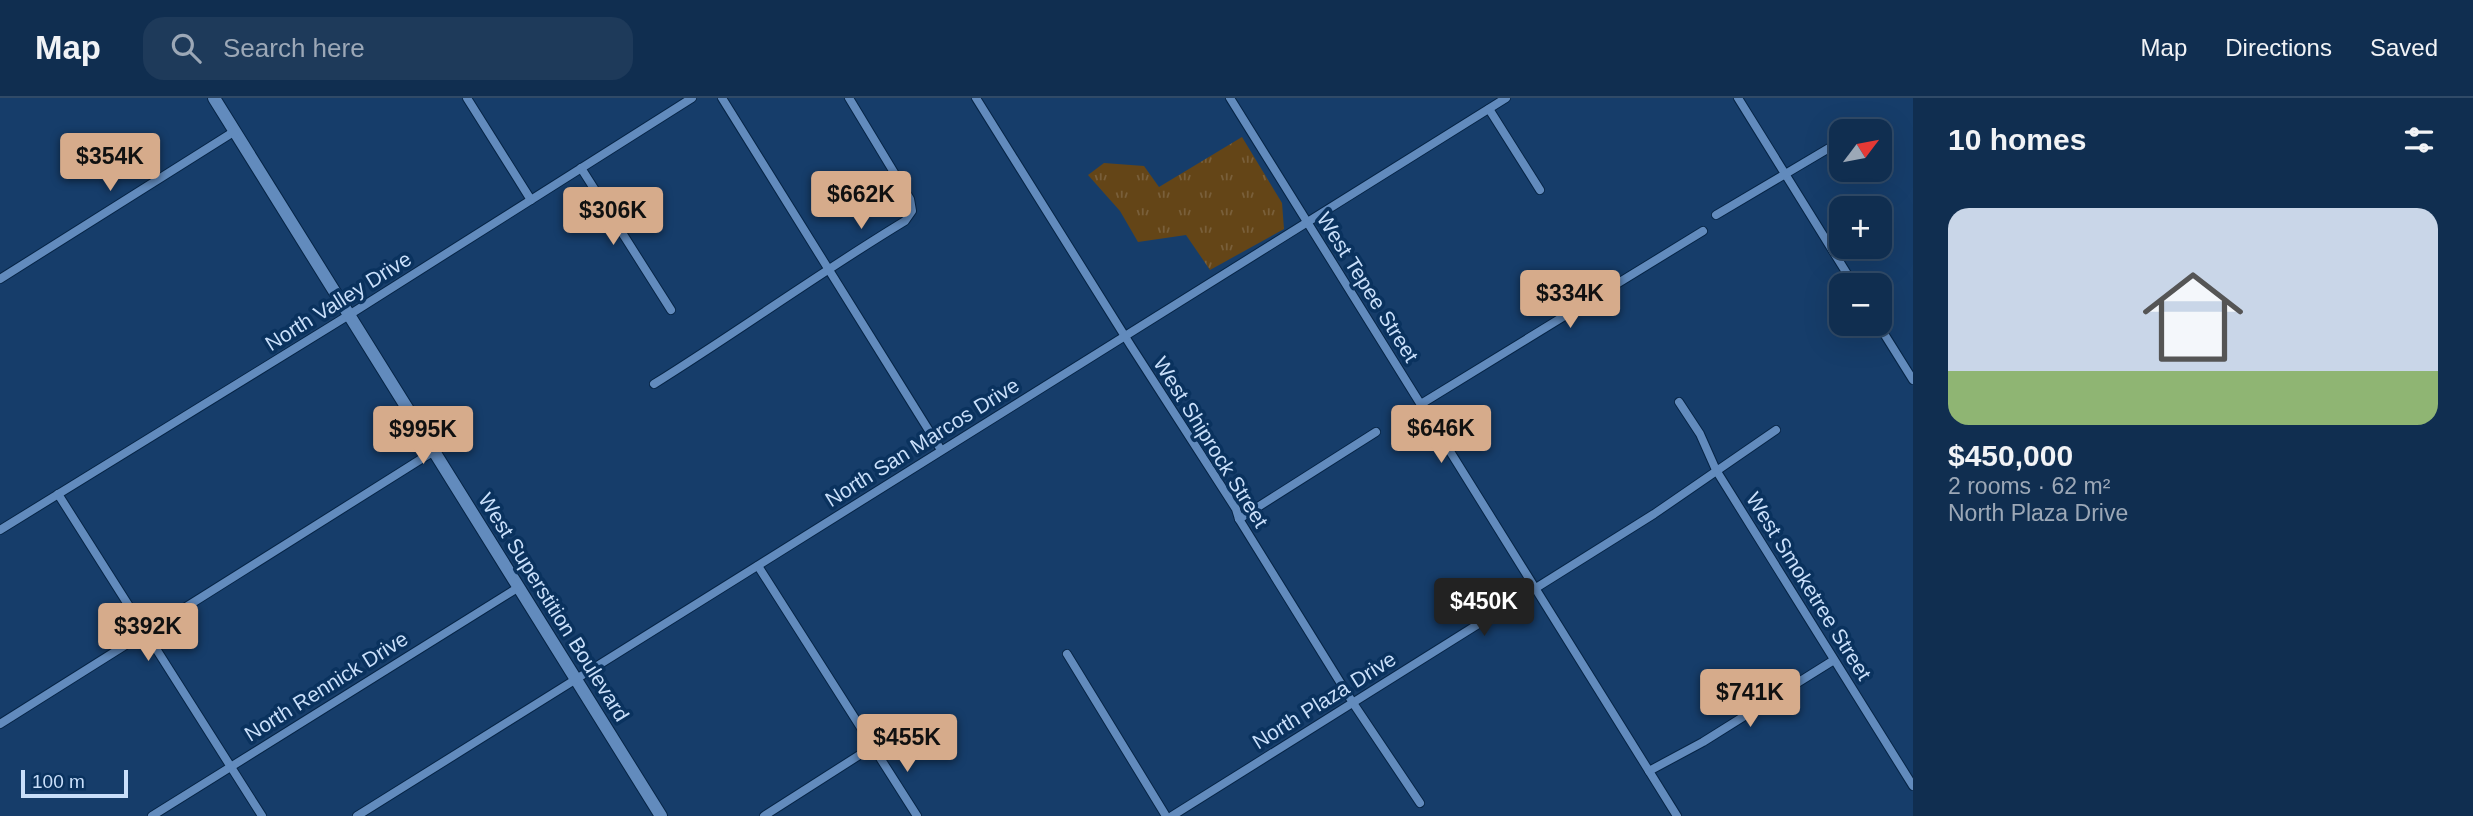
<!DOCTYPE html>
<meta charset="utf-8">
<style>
body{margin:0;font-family:Arial,sans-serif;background:#1e3a5a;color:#f1f3f6;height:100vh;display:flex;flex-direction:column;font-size:26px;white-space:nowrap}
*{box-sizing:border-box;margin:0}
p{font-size:23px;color:#9ca8b7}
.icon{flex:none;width:38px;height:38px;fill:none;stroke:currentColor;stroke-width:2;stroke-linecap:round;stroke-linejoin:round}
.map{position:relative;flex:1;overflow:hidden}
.sheet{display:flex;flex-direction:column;background:#102e50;width:560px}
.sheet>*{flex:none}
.needle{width:46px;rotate:58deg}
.controls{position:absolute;left:1829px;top:21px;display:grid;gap:14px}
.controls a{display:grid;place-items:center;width:63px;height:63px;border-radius:14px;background:#102e50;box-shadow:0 7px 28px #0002,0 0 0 2px #304a67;font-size:35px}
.scale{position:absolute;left:21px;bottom:18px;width:107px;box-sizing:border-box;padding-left:7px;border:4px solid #c9dffa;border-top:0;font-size:19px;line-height:24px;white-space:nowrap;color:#c9dffa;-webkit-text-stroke:5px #0a325e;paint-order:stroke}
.price{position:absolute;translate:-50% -60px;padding:0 16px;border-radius:7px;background:#d6ab8b;color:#111;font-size:23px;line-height:46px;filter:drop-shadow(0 2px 4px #0008)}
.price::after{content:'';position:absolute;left:50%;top:42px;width:21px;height:16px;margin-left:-10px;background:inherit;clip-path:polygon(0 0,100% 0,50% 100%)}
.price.active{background:#222;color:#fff}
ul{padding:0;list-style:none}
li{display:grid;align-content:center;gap:14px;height:371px;padding:0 35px}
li+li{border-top:2px solid #304a67}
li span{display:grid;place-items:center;height:217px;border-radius:21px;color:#555}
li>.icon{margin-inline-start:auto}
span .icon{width:126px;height:126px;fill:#fffc;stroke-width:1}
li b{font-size:30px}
h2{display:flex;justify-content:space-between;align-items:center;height:84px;padding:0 35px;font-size:30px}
header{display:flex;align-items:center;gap:42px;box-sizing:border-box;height:98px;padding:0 35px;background:#102e50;border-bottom:2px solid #304a67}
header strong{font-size:33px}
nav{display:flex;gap:38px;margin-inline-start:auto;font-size:24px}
.search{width:490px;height:63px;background:#1e3a5a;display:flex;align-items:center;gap:18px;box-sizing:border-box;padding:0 24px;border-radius:21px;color:#9ca8b7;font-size:26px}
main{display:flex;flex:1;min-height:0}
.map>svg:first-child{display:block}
.grass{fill:url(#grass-tufts)}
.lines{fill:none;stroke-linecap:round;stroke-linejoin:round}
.street-casing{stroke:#062445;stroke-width:10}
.secondary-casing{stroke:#062445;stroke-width:14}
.street{stroke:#628bbd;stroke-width:8}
.secondary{stroke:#628bbd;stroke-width:12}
.labels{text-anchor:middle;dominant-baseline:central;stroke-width:7;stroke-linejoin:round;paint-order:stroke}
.street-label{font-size:21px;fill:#c9dffa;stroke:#0a325e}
</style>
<header>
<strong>Map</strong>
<div class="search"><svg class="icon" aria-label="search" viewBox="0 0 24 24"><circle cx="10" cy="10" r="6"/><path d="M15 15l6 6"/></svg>Search here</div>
<nav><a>Map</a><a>Directions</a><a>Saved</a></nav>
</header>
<main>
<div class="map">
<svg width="1913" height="718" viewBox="0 0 1913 718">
<defs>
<pattern id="grass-tufts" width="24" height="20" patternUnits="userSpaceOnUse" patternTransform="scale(1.75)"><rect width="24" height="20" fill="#644517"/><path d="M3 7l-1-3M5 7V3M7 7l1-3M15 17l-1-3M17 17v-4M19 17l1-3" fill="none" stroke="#795f3a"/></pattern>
</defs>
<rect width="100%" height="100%" fill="#163d6a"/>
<!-- grass -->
<polygon class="grass" points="1242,39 1282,105 1284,131 1210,172 1186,137 1138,144 1120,113 1088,77 1104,65 1144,68 1159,89"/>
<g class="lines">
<!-- street casing -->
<g class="street-casing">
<g id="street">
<polyline points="467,0 531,102"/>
<polyline points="722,0 941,352"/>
<polyline points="976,0 1131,248 1236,411 1239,421 1353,605 1420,705"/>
<polyline points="1230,0 1677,718"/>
<polyline points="1738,0 1854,187"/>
<polyline points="1489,11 1540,92"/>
<polyline points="1858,33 1872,24"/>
<polyline points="581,70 671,212"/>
<polyline points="1716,117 1841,43"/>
<polyline points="0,181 235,33"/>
<polyline points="1878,226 1913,282"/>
<path d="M654,286C739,233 819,175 905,123L912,113L910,101L849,0"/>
<polyline points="1679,304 1700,336 1716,372 1913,688"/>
<polyline points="1421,306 1703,133"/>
<polyline points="58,396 262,718"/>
<polyline points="1239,421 1376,334"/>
<polyline points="0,432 349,217 692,0"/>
<polyline points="758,468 917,718"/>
<polyline points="1067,556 1166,718"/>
<polyline points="0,626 434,353"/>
<polyline points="1649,673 1703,644 1834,562"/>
<polyline points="152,718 519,489"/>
<polyline points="357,718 1506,0"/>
<polyline points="764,718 872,649"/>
<polyline points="1172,718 1654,416 1776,332"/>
</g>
</g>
<!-- secondary casing -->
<g class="secondary-casing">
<polyline id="secondary" points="214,0 661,718"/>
</g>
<!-- street -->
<use href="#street" class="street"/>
<!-- secondary -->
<use href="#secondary" class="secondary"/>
</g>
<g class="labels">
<!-- street labels -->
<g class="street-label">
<text transform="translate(1368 189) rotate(58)">West Tepee Street</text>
<text transform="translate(338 203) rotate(-32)">North Valley Drive</text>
<text transform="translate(922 344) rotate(-32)">North San Marcos Drive</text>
<text transform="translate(1211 344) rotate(58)">West Shiprock Street</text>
<text transform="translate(1809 488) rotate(58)">West Smoketree Street</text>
<text transform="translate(554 509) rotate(58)">West Superstition Boulevard</text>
<text transform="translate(326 588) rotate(-32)">North Rennick Drive</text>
<text transform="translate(1324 602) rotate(-32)">North Plaza Drive</text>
</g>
</g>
</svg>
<div class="controls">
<a><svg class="needle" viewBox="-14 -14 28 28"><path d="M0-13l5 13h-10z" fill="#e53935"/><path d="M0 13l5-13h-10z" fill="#9ca8b7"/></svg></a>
<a>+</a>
<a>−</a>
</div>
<div class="scale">100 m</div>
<b class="price" style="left:110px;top:95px">$354K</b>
<b class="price" style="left:861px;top:133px">$662K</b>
<b class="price" style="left:613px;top:149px">$306K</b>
<b class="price" style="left:1570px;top:232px">$334K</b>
<b class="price" style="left:1441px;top:367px">$646K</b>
<b class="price" style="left:423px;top:368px">$995K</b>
<b class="price active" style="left:1484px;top:540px">$450K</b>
<b class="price" style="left:148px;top:565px">$392K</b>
<b class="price" style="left:1750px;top:631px">$741K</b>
<b class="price" style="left:907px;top:676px">$455K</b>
</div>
<section class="sheet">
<h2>10 homes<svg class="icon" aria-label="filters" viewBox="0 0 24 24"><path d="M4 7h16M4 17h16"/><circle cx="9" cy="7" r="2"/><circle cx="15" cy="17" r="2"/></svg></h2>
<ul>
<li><span style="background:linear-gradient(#c9d6e8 75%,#8fb573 0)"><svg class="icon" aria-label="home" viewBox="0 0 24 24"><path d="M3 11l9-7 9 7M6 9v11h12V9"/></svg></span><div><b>$450,000</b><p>2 rooms · 62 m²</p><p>North Plaza Drive</p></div></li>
</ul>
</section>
</main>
